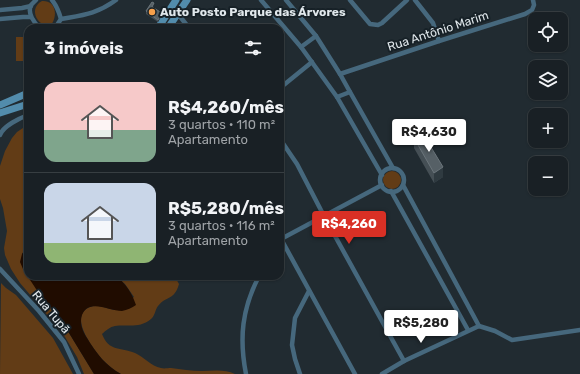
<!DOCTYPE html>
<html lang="pt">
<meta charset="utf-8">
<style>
body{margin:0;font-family:Rubik,sans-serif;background:#22282d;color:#f1f3f6;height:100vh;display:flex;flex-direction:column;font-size:15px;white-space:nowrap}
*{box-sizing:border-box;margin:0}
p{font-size:13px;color:#9fa3a7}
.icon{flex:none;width:22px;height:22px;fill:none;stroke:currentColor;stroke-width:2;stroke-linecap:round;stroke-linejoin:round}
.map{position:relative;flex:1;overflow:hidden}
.sheet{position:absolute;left:24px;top:24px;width:260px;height:256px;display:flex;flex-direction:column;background:#192025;border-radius:12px;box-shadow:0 1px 3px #0004,0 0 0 1px #373e42}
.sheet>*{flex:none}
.buttons{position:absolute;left:528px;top:12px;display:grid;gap:8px}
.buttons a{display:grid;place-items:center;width:40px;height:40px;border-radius:8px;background:#192025;box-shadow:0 1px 3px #0004,0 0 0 1px #373e42;font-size:20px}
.price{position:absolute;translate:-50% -34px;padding:0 9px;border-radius:4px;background:#fff;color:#222;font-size:13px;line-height:26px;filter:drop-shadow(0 1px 2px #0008)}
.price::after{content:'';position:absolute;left:50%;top:24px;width:12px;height:9px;margin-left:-6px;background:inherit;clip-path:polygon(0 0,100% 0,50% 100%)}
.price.selected{background:#d93025;color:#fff}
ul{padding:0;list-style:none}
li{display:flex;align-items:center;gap:12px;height:100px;padding:0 20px}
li+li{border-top:1px solid #373e42}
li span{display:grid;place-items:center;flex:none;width:112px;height:80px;border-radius:12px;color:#555}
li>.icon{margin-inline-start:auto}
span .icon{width:48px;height:48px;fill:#fffc;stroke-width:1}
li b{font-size:17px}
h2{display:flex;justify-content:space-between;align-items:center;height:48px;padding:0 20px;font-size:17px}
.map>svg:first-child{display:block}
.green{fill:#623c16}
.water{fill:#200c00}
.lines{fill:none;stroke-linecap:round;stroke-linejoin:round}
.street{stroke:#46687d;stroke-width:4.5}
.secondary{stroke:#528cac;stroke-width:7}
.wall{fill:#454f55}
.shaded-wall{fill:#2f3a40}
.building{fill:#566066;stroke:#6b757b}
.poi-dot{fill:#f8a04b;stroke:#172127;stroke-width:1.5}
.labels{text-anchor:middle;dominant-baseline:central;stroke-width:4;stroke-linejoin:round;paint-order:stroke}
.poi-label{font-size:12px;font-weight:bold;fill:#e1e8ec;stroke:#172127;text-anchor:start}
.street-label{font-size:12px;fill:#e1e8ec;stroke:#172127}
</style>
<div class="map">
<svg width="580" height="374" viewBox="0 0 580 374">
<rect width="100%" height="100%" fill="#212b31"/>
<!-- green -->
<g class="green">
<path d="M42,1C56,0 58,16 51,25C37,28 28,8 42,1Z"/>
<rect x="16" y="37" width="11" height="24"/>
<polygon points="28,127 28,245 22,254 23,269 41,295 51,307 69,333 94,374 84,374 77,357 65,337 55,324 20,283 11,269 5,255 4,248 7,231 3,208 0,199 0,166 5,151 12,138 17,132 23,128"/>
<circle cx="392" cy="180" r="9"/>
<path d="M116,276H136L146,281H153L161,279L167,276L175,277L179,284C174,301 167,295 158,306C155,310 155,316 151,319C139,329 128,324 115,326C110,327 106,330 102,334C109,352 120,347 135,353C144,357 151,366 161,368C164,369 168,368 171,368C181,369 191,371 202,371C213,371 225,369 235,374H121C115,371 109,366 104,361C95,351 67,316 90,307C97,304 107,308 114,310L134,297L125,284Z"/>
<polygon points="1,283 6,288 16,295 53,338 73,374 0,374"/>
</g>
<!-- water -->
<path class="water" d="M28,245V276H116C126,284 132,293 136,305C132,308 127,310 122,311C109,311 89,298 82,315C79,323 83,332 87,338C96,353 106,366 121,374H94L69,333L51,307L36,289L23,269L20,262L22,254Z"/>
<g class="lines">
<!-- street -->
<g class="street">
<path d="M36,0C34,2 33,3 31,5C27,13 34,23 40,28"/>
<path d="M52,0C57,6 59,12 61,19L55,28"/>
<polyline points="261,0 301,47 337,97 382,175"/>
<polyline points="286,0 316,36 340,74 350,92 393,168"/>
<polyline points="350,0 370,24 378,25 382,23 407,0"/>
<polyline points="415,0 433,23 439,41"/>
<polyline points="0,10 22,8 31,6"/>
<polyline points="178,14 189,28"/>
<polyline points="0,19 23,17 31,17"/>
<path d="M61,19C83,15 97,14 116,0"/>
<polyline points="301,47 316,36"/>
<polyline points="340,74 439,41 525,14 532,10 534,5 533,0"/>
<polyline points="280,88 312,62"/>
<polyline points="337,97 350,92"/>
<path d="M0,135C3,126 20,118 28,115"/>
<polyline points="280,139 297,164 324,216 404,361"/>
<circle cx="392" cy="180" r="12"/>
<polyline points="403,185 479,326"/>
<polyline points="391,191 468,330"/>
<polyline points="280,237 355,374"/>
<polyline points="280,241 281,239 382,185"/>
<polyline points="0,269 39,311 64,342 79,374"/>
<polyline points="479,326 495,331 512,340 580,330"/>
<path d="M246,374C239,338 242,309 259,276"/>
<polyline points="300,374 295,359 292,345 295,318 309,291"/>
<polyline points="382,374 404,361 479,326"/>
</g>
<!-- secondary -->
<g class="secondary">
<polyline points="158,28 176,0"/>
<polyline points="168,28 187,0"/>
<polyline points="0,105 28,93"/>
<polyline points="0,113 28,104"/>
</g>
</g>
<!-- wall -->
<g class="wall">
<polygon points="154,6 153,7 162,15 158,22 146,14 146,11"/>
<polygon points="414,138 443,177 434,183 414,148"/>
</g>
<!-- shaded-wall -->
<g class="shaded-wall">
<polygon points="162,13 162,15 158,22 158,20"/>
<polygon points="443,167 443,177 434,183 434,173"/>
</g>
<!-- building -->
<g class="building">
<polygon points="152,2 154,3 152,7 162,13 158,20 146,11"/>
<polygon points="423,134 443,167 434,173 414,138"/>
</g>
<!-- markers -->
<circle class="poi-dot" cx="152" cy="12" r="4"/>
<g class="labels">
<!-- poi labels -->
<g class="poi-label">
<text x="160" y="12">Auto Posto Parque das Árvores</text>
</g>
<!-- street labels -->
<g class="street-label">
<text transform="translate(438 31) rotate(-18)">Rua Antônio Marim</text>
<text transform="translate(51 312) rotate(50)">Rua Tupã</text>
</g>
</g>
</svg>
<div class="buttons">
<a><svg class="icon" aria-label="locate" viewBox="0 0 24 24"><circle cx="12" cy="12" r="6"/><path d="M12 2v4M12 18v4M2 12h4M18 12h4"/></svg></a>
<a><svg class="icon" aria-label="layers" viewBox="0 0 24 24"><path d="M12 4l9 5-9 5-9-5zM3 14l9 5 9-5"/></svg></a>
<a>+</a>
<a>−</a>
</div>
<b class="price" style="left:429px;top:153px">R$4,630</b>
<b class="price selected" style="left:349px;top:245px">R$4,260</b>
<b class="price" style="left:421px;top:344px">R$5,280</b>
<section class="sheet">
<h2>3 imóveis<svg class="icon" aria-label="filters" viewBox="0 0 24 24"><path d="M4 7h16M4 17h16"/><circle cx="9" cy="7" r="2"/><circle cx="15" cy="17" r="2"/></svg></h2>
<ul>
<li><span style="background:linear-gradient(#f6c9c9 60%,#7fa58c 0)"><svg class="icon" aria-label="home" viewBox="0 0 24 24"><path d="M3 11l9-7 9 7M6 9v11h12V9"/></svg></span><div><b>R$4,260/mês</b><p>3 quartos · 110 m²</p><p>Apartamento</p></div></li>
<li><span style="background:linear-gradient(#c9d6e8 75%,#8fb573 0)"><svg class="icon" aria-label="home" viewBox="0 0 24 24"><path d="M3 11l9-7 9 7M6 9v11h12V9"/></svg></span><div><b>R$5,280/mês</b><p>3 quartos · 116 m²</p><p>Apartamento</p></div></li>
</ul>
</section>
</div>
